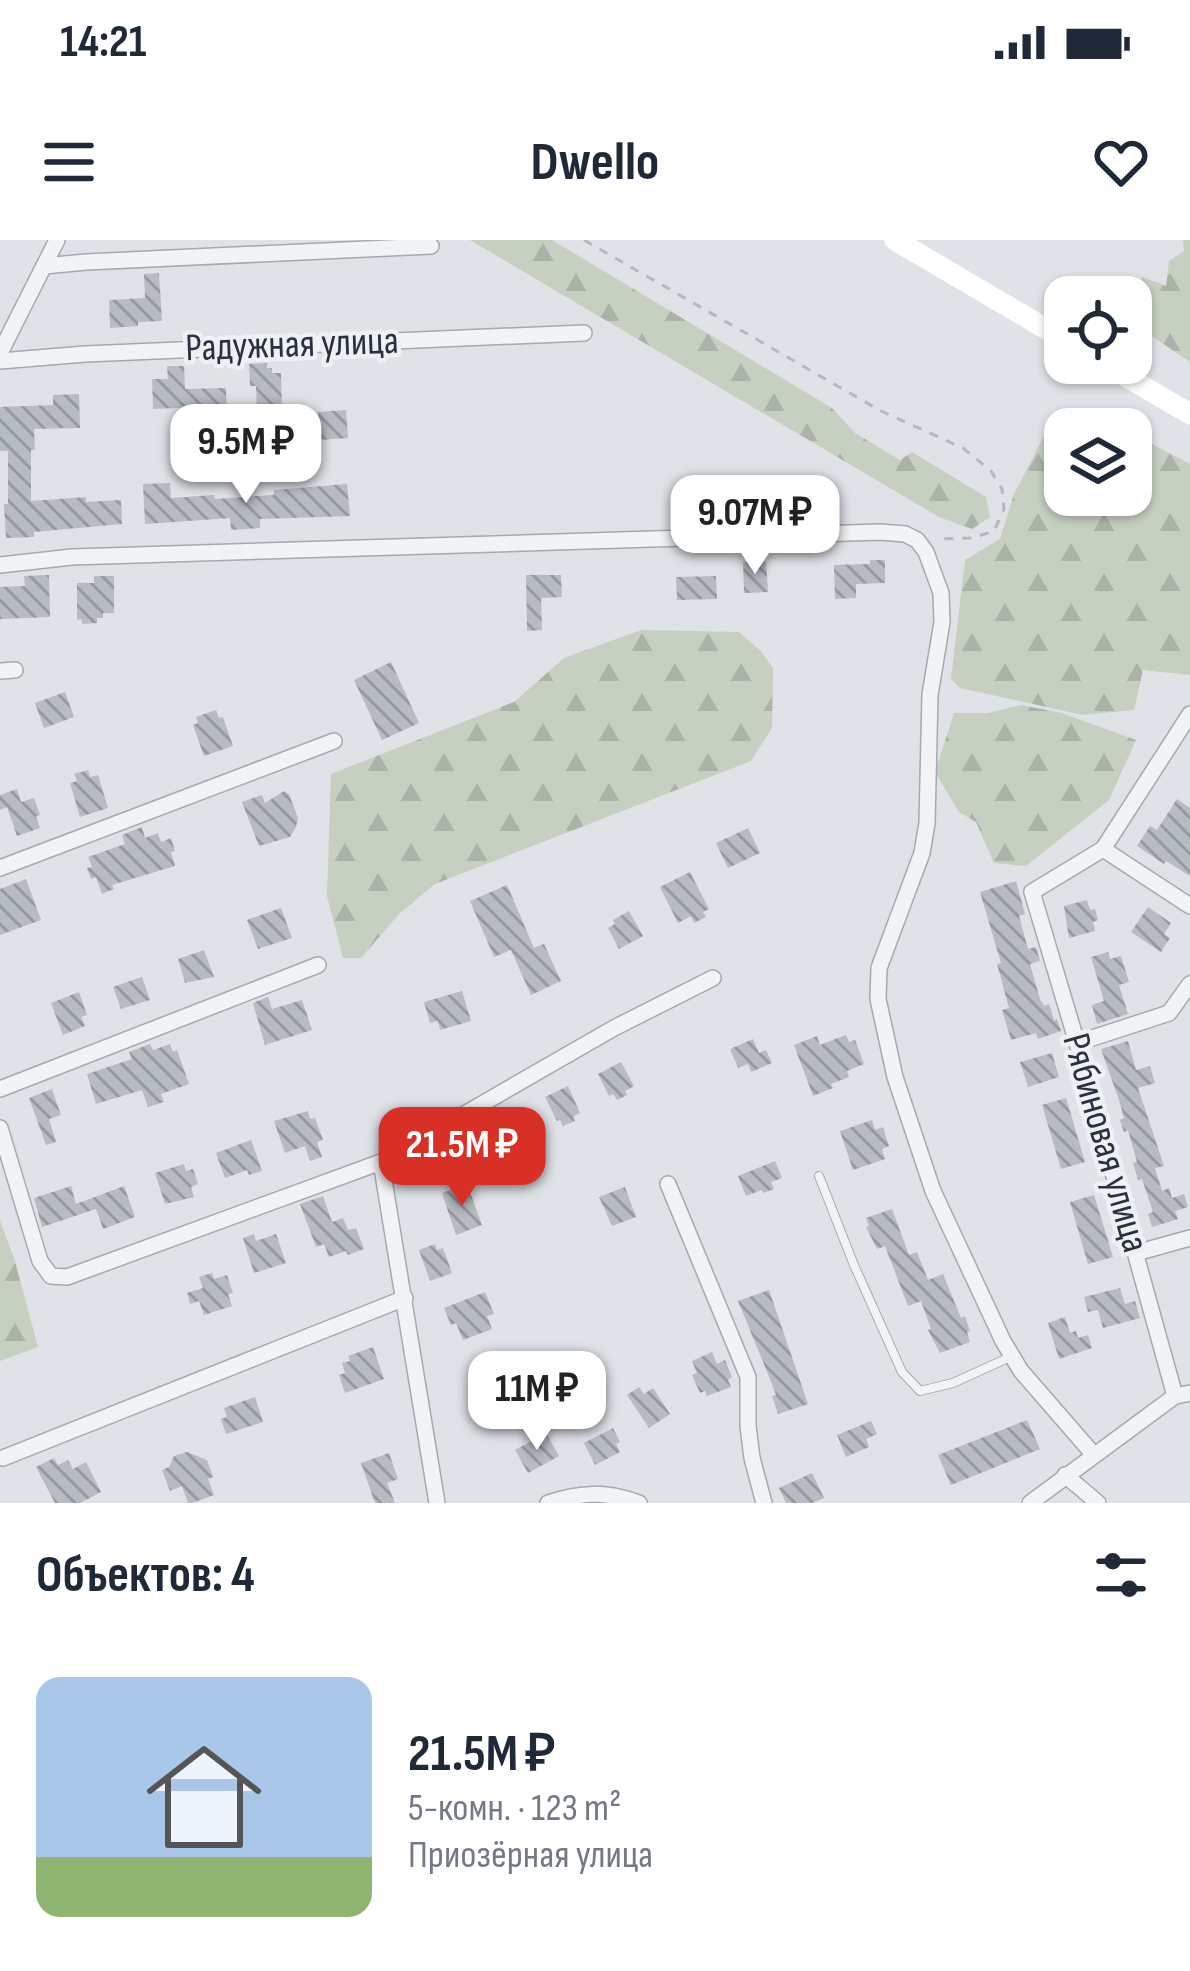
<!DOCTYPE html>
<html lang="ru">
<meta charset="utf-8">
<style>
body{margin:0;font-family:"Sofia Sans Condensed",sans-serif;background:#f2f2f3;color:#1f2937;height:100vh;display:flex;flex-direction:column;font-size:45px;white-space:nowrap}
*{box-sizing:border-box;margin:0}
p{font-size:39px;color:#747a83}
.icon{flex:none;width:66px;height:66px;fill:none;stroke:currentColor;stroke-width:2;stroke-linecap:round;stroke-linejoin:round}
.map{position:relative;height:1263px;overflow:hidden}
.panel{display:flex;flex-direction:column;background:#fff;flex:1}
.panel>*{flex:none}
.controls{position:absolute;left:1044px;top:36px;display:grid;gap:24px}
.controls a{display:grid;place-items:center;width:108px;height:108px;border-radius:24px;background:#fff;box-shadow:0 3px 9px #0004;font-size:60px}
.price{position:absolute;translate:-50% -102px;padding:0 27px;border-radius:24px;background:#fff;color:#222;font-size:39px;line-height:78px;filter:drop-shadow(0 3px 6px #0008)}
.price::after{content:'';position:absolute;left:50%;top:72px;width:36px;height:27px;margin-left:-18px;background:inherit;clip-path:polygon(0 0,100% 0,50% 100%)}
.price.selected{background:#d93025;color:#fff}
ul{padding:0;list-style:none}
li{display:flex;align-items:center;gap:36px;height:300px;padding:0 36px}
li span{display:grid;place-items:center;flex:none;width:336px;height:240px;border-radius:24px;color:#555}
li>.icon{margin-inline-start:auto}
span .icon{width:144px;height:144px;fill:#fffc;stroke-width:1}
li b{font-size:51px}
h2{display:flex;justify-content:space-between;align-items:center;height:144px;padding:0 36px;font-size:51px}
.status{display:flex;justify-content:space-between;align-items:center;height:84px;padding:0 60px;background:#fff;direction:ltr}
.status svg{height:33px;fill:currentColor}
header{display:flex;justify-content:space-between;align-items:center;height:156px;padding:0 36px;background:#fff;font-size:54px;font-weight:700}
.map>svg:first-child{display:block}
.forest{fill:url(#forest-firs)}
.building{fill:url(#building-back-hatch)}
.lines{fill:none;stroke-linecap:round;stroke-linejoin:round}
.lane-casing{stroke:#a5a9b0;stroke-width:10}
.street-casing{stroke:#a5a9b0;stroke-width:18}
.path{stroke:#b5b9be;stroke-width:3;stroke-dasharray:9 9;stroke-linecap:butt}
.lane{stroke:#f1f3f5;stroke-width:8}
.street{stroke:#f1f3f5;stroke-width:15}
.secondary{stroke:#fff;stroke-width:21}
.labels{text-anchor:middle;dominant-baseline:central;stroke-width:9;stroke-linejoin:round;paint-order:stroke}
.street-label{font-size:39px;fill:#29313c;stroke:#eef1f4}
</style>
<div class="status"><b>14:21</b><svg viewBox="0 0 49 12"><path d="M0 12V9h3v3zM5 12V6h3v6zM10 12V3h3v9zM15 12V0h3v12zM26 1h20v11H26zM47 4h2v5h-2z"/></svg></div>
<header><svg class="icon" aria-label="menu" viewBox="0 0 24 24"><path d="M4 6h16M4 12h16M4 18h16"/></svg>Dwello<svg class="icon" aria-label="heart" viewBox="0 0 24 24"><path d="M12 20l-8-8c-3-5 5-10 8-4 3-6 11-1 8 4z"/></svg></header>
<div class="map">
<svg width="1190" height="1263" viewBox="0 0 1190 1263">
<defs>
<pattern id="forest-firs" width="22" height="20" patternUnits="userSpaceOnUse" patternTransform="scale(3)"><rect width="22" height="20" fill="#c5d0c1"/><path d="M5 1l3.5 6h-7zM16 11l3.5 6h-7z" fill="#a9b3a7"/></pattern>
<pattern id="building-back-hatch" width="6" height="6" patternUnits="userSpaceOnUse" patternTransform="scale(3)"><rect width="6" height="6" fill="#b7bcc3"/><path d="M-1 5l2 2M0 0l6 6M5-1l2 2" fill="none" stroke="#9599a0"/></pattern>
</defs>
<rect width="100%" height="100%" fill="#dfe2e7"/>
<!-- forest -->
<g class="forest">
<polygon points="470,0 552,0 832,168 855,193 900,220 912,212 986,257 990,277 972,289 939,277"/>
<polygon points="1183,0 1190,0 1190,122 1131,82 1130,57 1142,37 1166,46 1169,21 1184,11"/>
<polygon points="1131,193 1190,224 1190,435 1143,430 1134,470 1083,475 960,448 951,439 965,320 1000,299 1014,254 1043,198 1065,217 1065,255 1131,255"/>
<polygon points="641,390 739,392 760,410 773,428 772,488 751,521 435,644 399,674 361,718 343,718 327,656 331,534 514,462 564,418"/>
<polygon points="1021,465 1062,473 1136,500 1109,560 1026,626 994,623 976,582 959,572 935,532 954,473 988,473"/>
<polygon points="0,981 14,1018 38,1107 0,1121"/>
</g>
<!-- building -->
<g class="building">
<polygon points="159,33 162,81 138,82 138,86 110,88 109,60 145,58 144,34"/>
<polygon points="267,123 267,128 272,128 272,133 281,133 282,171 257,172 256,146 250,146 249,124"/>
<polygon points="167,126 184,126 185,149 226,148 227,181 202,182 202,167 153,169 152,139 168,139"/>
<polygon points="79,154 80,188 34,189 35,210 31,210 31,261 86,257 86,262 121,260 122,284 34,292 34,297 6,298 4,264 8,264 8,211 0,211 0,167 53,165 53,155"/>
<polygon points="346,170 348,198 320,200 318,172"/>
<polygon points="170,243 171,258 214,255 215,259 274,255 274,250 347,244 350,276 260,279 260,288 231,290 230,278 145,284 143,244"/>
<polygon points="870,320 885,320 885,343 856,344 856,358 835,359 834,325 870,324"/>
<polygon points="766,321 768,352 744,353 743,322"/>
<polygon points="49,335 50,377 0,379 0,347 25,346 24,336"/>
<polygon points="526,335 561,335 562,357 541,358 542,390 527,391"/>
<polygon points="94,336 114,336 114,373 103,373 103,378 97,378 97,383 82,384 82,379 77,380 77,343 94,343"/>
<polygon points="716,336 717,359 677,360 676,337"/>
<polygon points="391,422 419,483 382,500 354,440"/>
<polygon points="65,452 74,477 44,488 35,463"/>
<polygon points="216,470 219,478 223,477 233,506 204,516 193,485 198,483 196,477"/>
<polygon points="88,530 90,537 98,535 108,568 80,577 70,543 77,541 74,534"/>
<polygon points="17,549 21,562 34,558 40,575 36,576 40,588 17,596 7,567 0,570 0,555"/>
<polygon points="284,551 289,554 298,578 296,587 290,597 259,606 242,562 262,555 265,563"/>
<polygon points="1177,559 1190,568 1190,636 1166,621 1164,624 1137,606 1150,586 1157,590"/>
<polygon points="142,587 145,598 158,593 161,602 171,598 175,611 171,612 175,626 112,645 114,649 102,654 96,637 91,639 87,628 92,627 88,617 125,604 122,595"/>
<polygon points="748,588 760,613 728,628 716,603"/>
<polygon points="690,632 709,669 703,672 706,677 694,683 691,676 678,683 660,647"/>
<polygon points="26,639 41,680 0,695 0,649"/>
<polygon points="1016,641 1025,674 1019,676 1028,709 1036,707 1040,721 1030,724 1040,759 1044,766 1049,764 1054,780 1057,779 1061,791 1038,799 1036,793 1011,800 1002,770 1009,768 997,724 1001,723 980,652"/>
<polygon points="507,645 534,708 544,704 561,741 531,755 511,710 494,717 470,661"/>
<polygon points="1087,660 1090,670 1095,669 1098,680 1093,682 1095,691 1069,698 1064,666"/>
<polygon points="1148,667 1171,683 1164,694 1170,698 1161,712 1131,692"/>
<polygon points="281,668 292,698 258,709 247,680"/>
<polygon points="629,671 643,696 619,709 608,688 615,684 613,680"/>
<polygon points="204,710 214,737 185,743 178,719"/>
<polygon points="1108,712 1110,719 1121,716 1129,742 1119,745 1128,774 1097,784 1092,765 1104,761 1091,717"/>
<polygon points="142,737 150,760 121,769 113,747"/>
<polygon points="462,751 471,781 440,790 438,781 430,783 424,762"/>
<polygon points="79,752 87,775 81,777 85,786 63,795 51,763"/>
<polygon points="268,757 272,769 302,760 312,790 265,805 253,763"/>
<polygon points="846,795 849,802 855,800 864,824 847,831 849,837 831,844 833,848 813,856 794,805 817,796 820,805"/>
<polygon points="753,799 759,813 766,810 772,823 751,832 748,824 738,828 730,809"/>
<polygon points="1128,801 1136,830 1150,826 1155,843 1138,848 1164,926 1155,928 1162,951 1169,948 1172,958 1184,954 1188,967 1175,971 1178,979 1152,987 1148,974 1153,972 1142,939 1138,940 1133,923 1137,922 1128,890 1124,892 1120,880 1124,878 1119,860 1101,809"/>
<polygon points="150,804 153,810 170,804 173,812 177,810 189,844 161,854 164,862 148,867 142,850 96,864 87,834 132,819 129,812"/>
<polygon points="1052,813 1059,837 1028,847 1020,822"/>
<polygon points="621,822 634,846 625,851 627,855 617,860 613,854 609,856 598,834"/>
<polygon points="568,846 580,873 573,877 575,881 563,886 560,880 557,881 545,857"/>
<polygon points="52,849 61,875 49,879 56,902 46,905 29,858"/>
<polygon points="1066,858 1085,922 1061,929 1042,865"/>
<polygon points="308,871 310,879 315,878 323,900 317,902 322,917 310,921 305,906 285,913 274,881"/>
<polygon points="872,880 875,890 883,887 889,906 882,909 885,919 853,930 840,891"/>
<polygon points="251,900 262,931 249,935 247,930 225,938 216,913"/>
<polygon points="775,921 782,938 771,942 774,949 763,953 762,950 746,956 738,936"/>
<polygon points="184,924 186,931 193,929 198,944 191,947 194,957 165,964 155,933"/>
<polygon points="467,944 482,985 456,995 442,953"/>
<polygon points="71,946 76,964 124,946 135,977 103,989 96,969 42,987 34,958"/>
<polygon points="625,947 636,977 612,986 599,957"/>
<polygon points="1094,955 1113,1017 1088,1024 1070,962"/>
<polygon points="323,956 332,982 343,978 348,990 356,988 364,1009 348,1015 346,1011 329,1017 324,1004 316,1007 300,964"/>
<polygon points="892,969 909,1015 917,1012 928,1040 943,1034 961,1078 965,1076 970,1091 967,1092 970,1102 940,1113 928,1090 931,1089 921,1061 908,1066 885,1006 877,1009 866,987 869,986 866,978"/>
<polygon points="254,994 256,1001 276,994 286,1023 254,1033 243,998"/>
<polygon points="435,1004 437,1010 443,1008 452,1033 430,1041 419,1010"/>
<polygon points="212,1033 214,1039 227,1035 233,1053 228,1054 232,1066 204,1075 199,1061 190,1064 187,1053 203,1048 199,1037"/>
<polygon points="1120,1048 1125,1064 1135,1061 1140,1078 1103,1088 1098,1070 1088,1072 1084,1057"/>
<polygon points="769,1050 808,1164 778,1174 772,1156 776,1155 768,1134 738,1061"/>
<polygon points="485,1052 494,1074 487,1076 492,1089 463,1100 456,1083 451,1085 444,1068"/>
<polygon points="1065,1077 1070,1093 1076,1091 1078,1098 1088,1095 1092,1108 1059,1119 1048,1083"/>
<polygon points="373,1107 384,1139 345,1153 339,1135 345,1133 342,1123 350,1121 348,1116"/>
<polygon points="712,1112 717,1124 725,1120 732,1137 728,1140 731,1147 707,1156 705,1151 700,1153 692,1135 697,1133 692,1121"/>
<polygon points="639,1147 644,1154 653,1148 670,1174 649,1188 627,1155"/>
<polygon points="255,1157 263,1182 226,1194 221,1179 227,1177 224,1168"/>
<polygon points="1027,1180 1040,1209 951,1245 938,1215"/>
<polygon points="871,1181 877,1194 866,1199 869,1207 846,1217 837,1195"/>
<polygon points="613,1188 620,1202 616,1204 620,1212 595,1225 584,1203"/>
<polygon points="546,1193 559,1216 528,1233 515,1210"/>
<polygon points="187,1212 207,1220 213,1237 208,1239 214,1255 192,1263 188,1263 182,1246 170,1251 162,1230 169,1227 174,1216"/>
<polygon points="389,1213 398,1239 387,1243 395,1263 375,1263 361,1223"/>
<polygon points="54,1218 58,1225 68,1220 73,1229 86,1222 101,1252 80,1263 55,1263 36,1227"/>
<polygon points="812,1233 824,1258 812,1263 786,1263 779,1248"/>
</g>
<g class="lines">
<!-- lane casing -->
<g class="lane-casing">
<polyline id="lane" points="819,936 854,1025 902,1132 920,1151 953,1143 1010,1117"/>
</g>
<!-- street casing -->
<g class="street-casing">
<g id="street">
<polyline points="44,26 86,22 431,6"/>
<polyline points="0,113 57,0"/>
<polyline points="0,121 85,114 584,93"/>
<polyline points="0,325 72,317 880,292 905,294 917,300 926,312 941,353 942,382 930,455 927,583 922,613 879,728 878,759 895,837 933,951 1003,1101 1021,1131 1094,1215"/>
<polyline points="0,431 15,430"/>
<polyline points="1103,609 1190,666"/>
<polyline points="0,628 334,501"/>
<polyline points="1077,803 1169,773 1190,744"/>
<polyline points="0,849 318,725"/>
<polyline points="0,888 40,1021 51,1036 67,1037 381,922 614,788 713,738"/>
<polyline points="381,922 437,1263"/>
<polyline points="668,944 748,1137 748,1186 752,1218 764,1263"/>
<polyline points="1136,1013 1190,998"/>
<polyline points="1175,1156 1077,803 1032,652 1103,609 1190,474"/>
<polyline points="3,1218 405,1058"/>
<polyline points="1065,1235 1098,1263"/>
<path d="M548,1263C581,1252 606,1251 639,1263"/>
<polyline points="1030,1263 1175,1156 1190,1153"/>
</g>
</g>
<!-- path -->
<polyline class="path" points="584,0 881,171 963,208 991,231 1002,249 1004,269 994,291 972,298 937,299"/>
<!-- lane -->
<use href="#lane" class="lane"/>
<!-- street -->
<use href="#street" class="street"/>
<!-- secondary -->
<g class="secondary">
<polyline points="895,0 1065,100"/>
<polyline points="1103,123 1190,174"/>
</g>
</g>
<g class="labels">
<!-- street labels -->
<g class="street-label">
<text transform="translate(292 105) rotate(-2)">Радужная улица</text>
<text transform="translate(1105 903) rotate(74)">Рябиновая улица</text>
</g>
</g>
</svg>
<div class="controls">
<a><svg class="icon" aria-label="locate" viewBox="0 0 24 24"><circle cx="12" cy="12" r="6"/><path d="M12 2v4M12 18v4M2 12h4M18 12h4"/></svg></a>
<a><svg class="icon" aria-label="layers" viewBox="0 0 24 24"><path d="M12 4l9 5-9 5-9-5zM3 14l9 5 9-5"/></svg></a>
</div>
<b class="price" style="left:246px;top:266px">9.5M ₽</b>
<b class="price" style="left:755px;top:337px">9.07M ₽</b>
<b class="price selected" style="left:462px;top:969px">21.5M ₽</b>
<b class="price" style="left:537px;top:1213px">11M ₽</b>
</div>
<section class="panel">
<h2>Объектов: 4<svg class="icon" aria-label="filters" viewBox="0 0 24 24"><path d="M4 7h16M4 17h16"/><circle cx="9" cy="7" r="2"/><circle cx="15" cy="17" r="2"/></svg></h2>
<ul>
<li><span style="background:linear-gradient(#a9c7e8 75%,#8fb573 0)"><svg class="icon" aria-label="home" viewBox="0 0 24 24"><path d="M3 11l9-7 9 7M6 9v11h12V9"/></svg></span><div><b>21.5M ₽</b><p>5-комн. · 123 m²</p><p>Приозёрная улица</p></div></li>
</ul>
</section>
